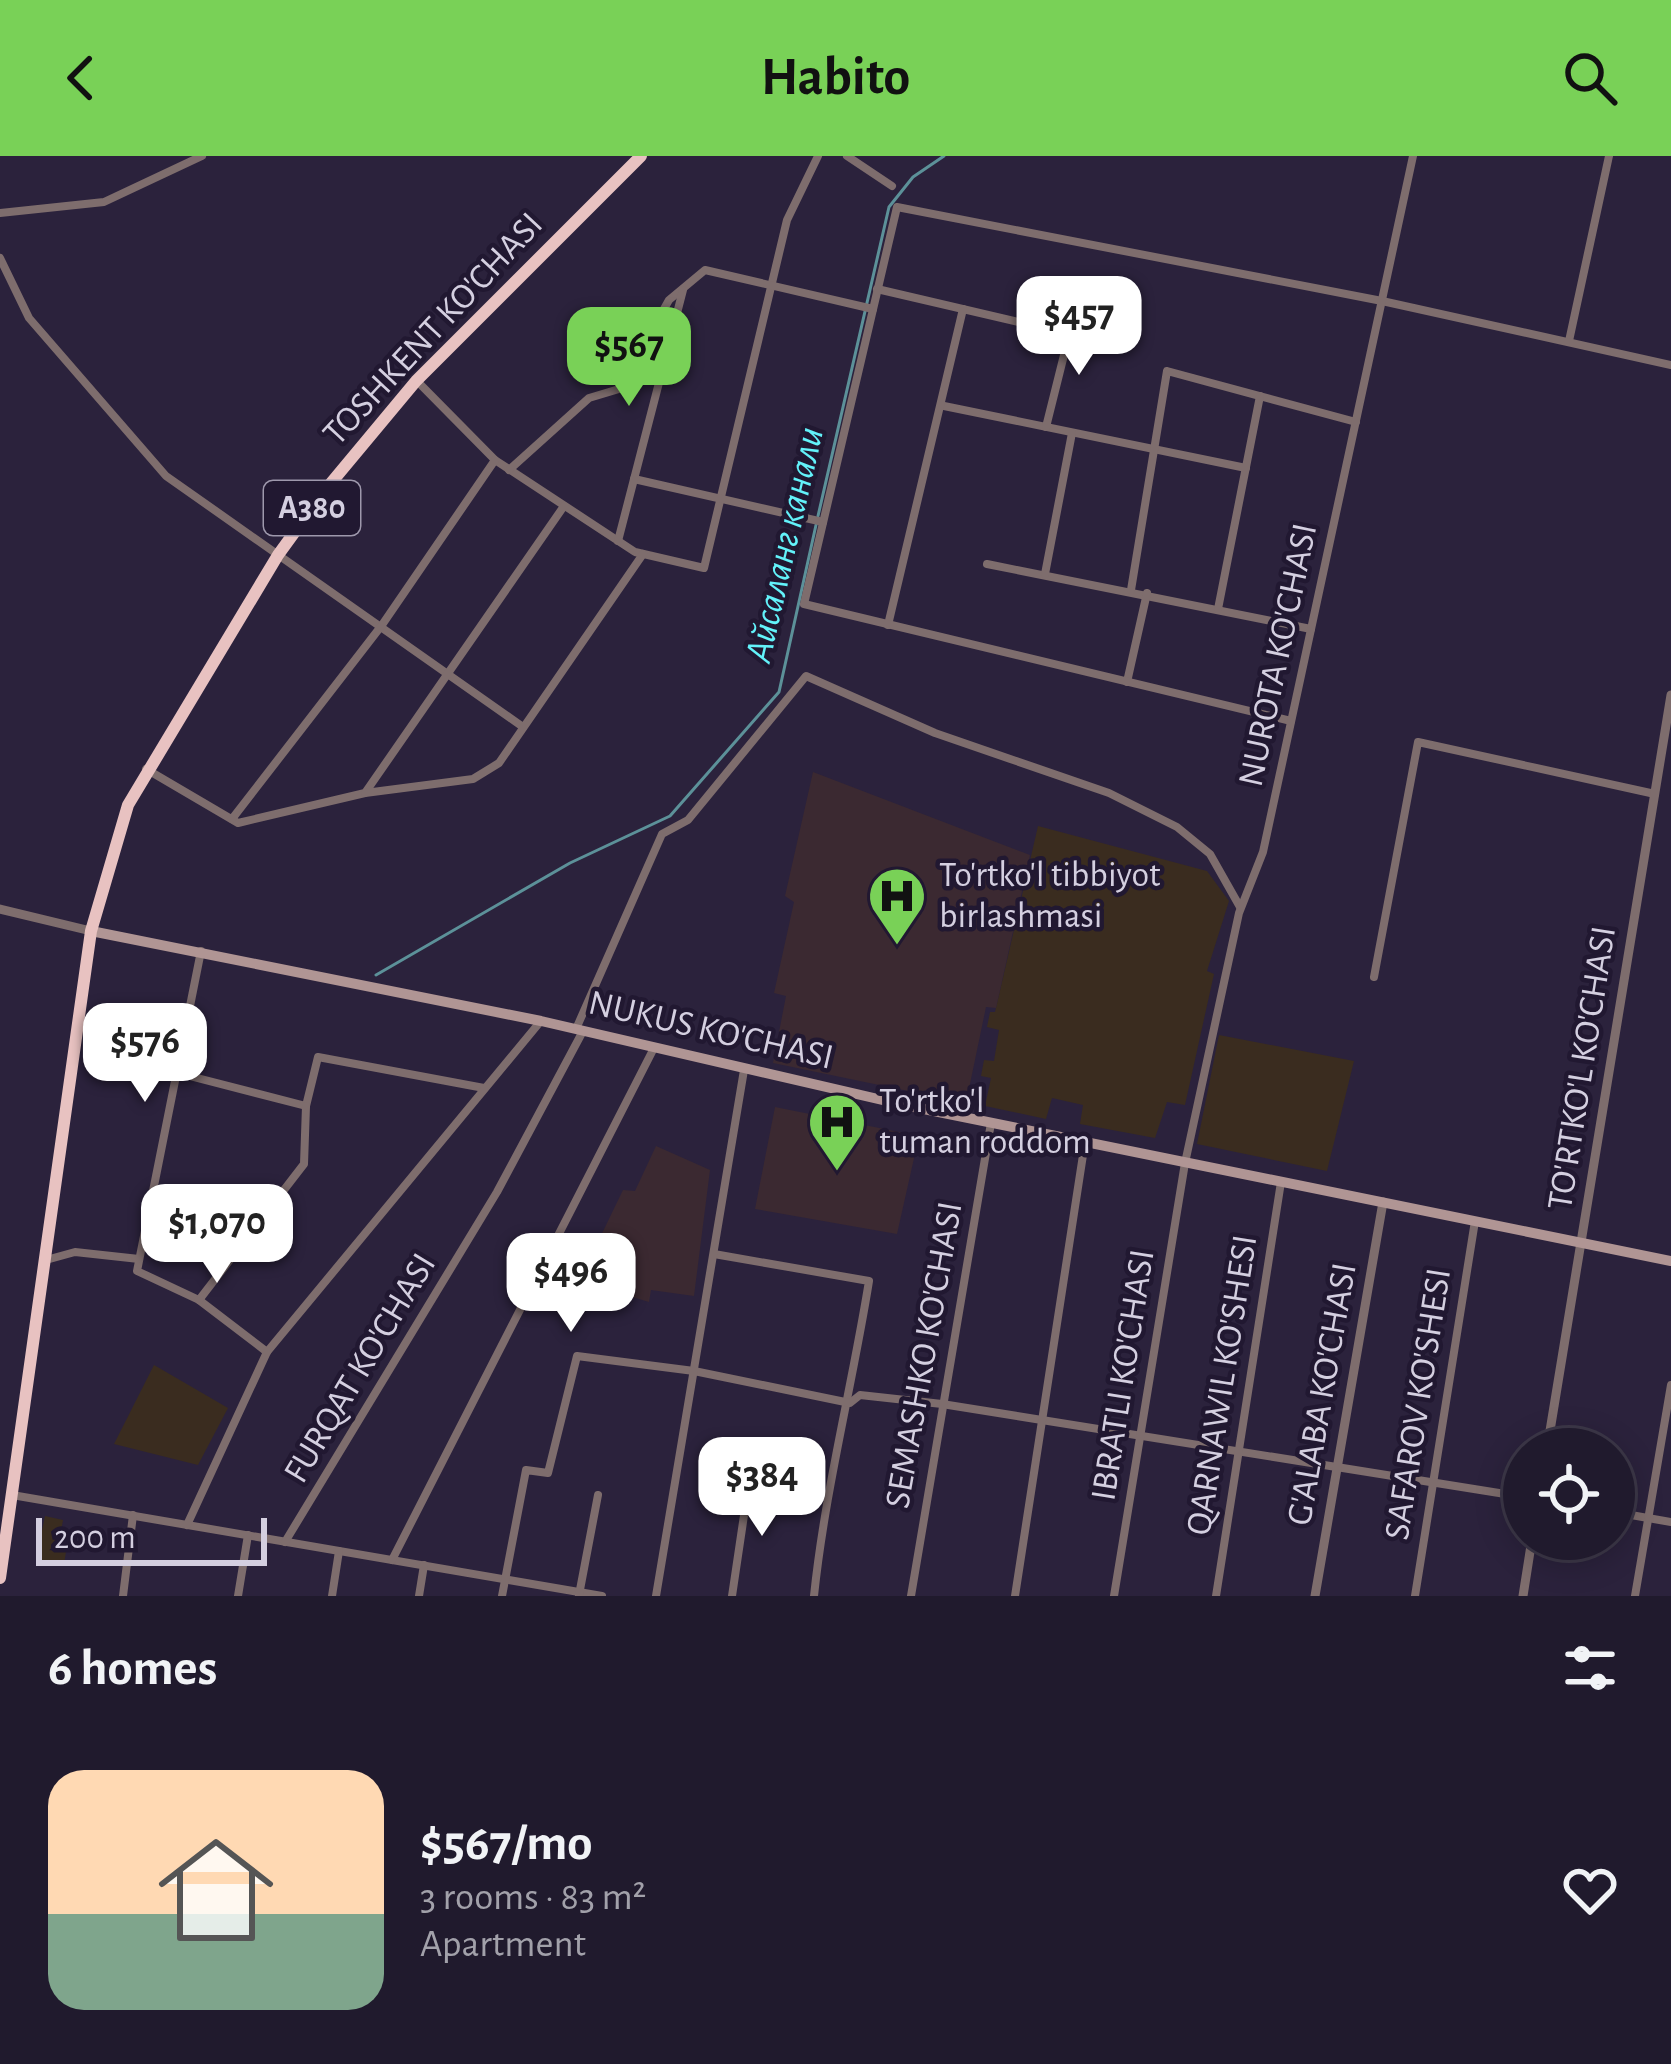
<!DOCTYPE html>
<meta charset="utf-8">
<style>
body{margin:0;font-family:"Alegreya Sans",sans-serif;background:#282335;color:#f1f3f6;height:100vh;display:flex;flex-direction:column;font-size:45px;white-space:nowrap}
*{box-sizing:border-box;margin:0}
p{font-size:39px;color:#a2a1aa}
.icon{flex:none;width:66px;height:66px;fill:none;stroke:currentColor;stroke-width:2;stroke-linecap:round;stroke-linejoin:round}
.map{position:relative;height:1440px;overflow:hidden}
.panel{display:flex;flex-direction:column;background:#201a2d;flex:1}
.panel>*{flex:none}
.buttons{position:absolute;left:1503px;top:1272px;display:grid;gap:24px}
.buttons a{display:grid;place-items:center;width:132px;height:132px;border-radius:50%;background:#201a2d;box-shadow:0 6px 30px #0003,0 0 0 3px #3d3849;font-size:60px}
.scale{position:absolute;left:36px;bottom:30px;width:231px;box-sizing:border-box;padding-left:12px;border:6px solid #d4cfe0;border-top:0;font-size:33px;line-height:42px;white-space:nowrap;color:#d4cfe0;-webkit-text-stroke:9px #211831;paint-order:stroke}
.price{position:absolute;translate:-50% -102px;padding:0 27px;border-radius:24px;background:#fff;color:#222;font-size:39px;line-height:78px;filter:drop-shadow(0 3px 6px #0008)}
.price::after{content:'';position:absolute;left:50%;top:72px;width:36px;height:27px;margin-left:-18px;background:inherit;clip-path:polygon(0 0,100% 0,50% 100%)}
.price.selected{background:#79d157;color:#111}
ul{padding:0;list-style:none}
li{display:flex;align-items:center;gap:36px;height:300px;padding:0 48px}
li+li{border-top:3px solid #3d3849}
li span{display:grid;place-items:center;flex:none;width:336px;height:240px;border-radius:36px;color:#555}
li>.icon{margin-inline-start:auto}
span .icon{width:144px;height:144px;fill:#fffc;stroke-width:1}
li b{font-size:51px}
h2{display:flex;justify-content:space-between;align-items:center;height:144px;padding:0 48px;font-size:51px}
header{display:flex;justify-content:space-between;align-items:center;height:156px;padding:0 48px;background:#79d157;color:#111;font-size:54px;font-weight:700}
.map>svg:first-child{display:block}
.education{fill:#3a2c1f}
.medical{fill:#3b2931}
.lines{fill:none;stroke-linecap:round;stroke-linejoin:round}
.stream{stroke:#5c9199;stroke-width:3}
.minor{stroke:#7e6d6d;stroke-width:8}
.tertiary{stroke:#7e6d6d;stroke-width:9}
.secondary{stroke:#b09594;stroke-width:10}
.trunk{stroke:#e8c2c1;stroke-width:12}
.labels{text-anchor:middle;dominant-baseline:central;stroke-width:9;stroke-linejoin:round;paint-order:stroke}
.shield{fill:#211831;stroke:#9e98ac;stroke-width:3}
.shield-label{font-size:33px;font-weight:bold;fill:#d4cfe0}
.street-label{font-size:36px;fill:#d4cfe0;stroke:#211831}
.poi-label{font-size:36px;fill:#d4cfe0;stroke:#211831;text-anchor:start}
.water-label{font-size:39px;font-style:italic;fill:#63f2fa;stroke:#211831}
</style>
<header><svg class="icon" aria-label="back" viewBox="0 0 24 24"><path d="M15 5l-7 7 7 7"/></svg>Habito<svg class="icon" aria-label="search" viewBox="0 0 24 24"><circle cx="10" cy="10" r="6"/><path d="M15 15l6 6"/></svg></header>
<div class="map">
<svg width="1671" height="1440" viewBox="0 0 1671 1440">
<rect width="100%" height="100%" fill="#2b223c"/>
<!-- education -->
<g class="education">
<polygon points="1038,670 1207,715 1229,745 1207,815 1214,818 1185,949 1167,946 1155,982 1080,968 1083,949 1052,942 1046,963 985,950 991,922 981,920 984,904 994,905 999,874 987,871 990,856 995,856"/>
<polygon points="1219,879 1354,905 1327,1015 1197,988"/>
<polygon points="154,1209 228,1252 198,1309 114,1288"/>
<polygon points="45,1360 63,1364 58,1393 66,1396 64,1408 36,1403"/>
</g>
<!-- medical -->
<g class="medical">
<polygon points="813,616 1030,699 996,852 986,851 966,947 773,907 786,840 774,837 794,746 785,740"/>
<polygon points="775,951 919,980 897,1078 755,1053"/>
<polygon points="656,990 710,1014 694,1140 651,1134 649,1146 579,1125 623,1034 635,1035"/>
</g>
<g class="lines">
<!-- stream -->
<g class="stream">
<polyline points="818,360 889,51 913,21 944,0"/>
<polyline points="376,819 570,707 670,660 779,536 816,369"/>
</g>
<!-- minor -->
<g class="minor">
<polyline points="847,0 892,30"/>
<polyline points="0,57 104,46 202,0"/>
<polyline points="0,102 29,162 166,320 523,571"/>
<polyline points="877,133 1049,173 1065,195"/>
<polyline points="1569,185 1609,0"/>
<polyline points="417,225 495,304 635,396 704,412 787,64 818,0"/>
<polyline points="944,250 1246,312"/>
<polyline points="1046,271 1065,195 1091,164"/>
<polyline points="509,314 589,242 619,233 669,144 705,114 873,153"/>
<polyline points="634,323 823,366"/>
<polyline points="618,385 683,134"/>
<polyline points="987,408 1311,473"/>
<polyline points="1045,418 1072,277"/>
<polyline points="1131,434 1167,215 1356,266"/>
<polyline points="1218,453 1260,240"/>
<polyline points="888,469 963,153"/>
<polyline points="1127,526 1147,437"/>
<polyline points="1291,565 804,448 897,51 1382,145 1671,209"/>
<polyline points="146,613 238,667 365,637 564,350"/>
<polyline points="365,637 473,623 499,607 643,398"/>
<polyline points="232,663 382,469 495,304"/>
<polyline points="201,795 137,1115 199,1144 267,1196"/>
<polyline points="1374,821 1418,586 1655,638"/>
<polyline points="576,873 662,678 688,664 806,520 935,577 1109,637 1177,671 1210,698 1240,751"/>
<polyline points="174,916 306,950 318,901 484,932"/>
<path d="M714,1098L869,1125C852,1231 825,1334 814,1440"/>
<polyline points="46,1104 75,1096 139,1103"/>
<polyline points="199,1144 304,1008 306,950"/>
<polyline points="12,1339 602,1440"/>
<polyline points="1614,1356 1671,1366"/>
<polyline points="187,1369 267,1196 540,866"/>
<polyline points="285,1386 497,1036 583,875"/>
<polyline points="392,1404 654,892"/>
<polyline points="579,1439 598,1339"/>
<polyline points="123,1440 133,1359"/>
<polyline points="238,1440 248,1379"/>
<polyline points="332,1440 339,1395"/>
<polyline points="419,1440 424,1409"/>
<polyline points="502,1440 526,1314 548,1317 577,1200 694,1215 850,1247 860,1239 942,1248 1524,1341"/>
<polyline points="656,1440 744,914"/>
<polyline points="732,1440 750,1319"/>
<polyline points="911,1440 991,967"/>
<polyline points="1015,1440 1085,986"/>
<polyline points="1114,1440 1185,1007 1239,757 1263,696 1413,0"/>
<polyline points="1216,1440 1281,1026"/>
<polyline points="1415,1440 1475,1065"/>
<polyline points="1635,1440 1671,1229"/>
</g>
<!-- tertiary -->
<g class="tertiary">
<polyline points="0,753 91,775"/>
<polyline points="1547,1293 1671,539"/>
<polyline points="1315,1440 1383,1046"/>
<polyline points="1523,1440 1532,1383"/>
</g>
<!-- secondary -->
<polyline class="secondary" points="91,775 541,865 904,949 1671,1105"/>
<!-- trunk -->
<polyline class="trunk" points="0,1422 91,775 128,649 278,399 326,333 416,225 641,0"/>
</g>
<!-- icons -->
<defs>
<g id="hospital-pin" transform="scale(3)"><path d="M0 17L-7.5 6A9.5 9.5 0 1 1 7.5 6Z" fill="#79d157" stroke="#211831"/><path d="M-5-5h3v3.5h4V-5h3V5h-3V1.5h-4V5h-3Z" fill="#111"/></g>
</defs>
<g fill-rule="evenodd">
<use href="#hospital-pin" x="897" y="740"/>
<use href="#hospital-pin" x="837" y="966"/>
</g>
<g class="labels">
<!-- shield labels -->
<rect class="shield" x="264" y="325" width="96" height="54" rx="9"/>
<g class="shield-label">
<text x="312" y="352">A380</text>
</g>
<!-- street labels -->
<g class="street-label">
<text transform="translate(433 173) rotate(-47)">TOSHKENT KO'CHASI</text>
<text transform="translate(1278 499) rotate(-78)">NUROTA KO'CHASI</text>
<text transform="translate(711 874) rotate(13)">NUKUS KO'CHASI</text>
<text transform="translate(1582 912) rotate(-81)">TO'RTKO'L KO'CHASI</text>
<text transform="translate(924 1199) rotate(-80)">SEMASHKO KO'CHASI</text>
<text transform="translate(360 1212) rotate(-59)">FURQAT KO'CHASI</text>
<text transform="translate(1123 1219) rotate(-81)">IBRATLI KO'CHASI</text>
<text transform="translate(1222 1229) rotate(-81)">QARNAWIL KO'SHESI</text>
<text transform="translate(1322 1238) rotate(-80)">G'ALABA KO'CHASI</text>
<text transform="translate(1418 1248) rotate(-81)">SAFAROV KO'SHESI</text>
</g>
<!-- poi labels -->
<g class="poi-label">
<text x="939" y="719">To'rtko'l tibbiyot<tspan x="939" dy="41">birlashmasi</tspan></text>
<text x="879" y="945">To'rtko'l<tspan x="879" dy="41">tuman roddom</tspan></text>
</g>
<!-- water labels -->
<g class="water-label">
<text transform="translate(785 389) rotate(-77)">Айсаланг канали</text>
</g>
</g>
</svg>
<div class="buttons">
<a><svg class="icon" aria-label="locate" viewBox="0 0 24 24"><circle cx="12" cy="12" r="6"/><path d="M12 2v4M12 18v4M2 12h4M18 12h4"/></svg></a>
</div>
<div class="scale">200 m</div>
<b class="price" style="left:1079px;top:222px">$457</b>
<b class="price selected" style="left:629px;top:253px">$567</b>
<b class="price" style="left:145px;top:949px">$576</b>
<b class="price" style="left:217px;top:1130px">$1,070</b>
<b class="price" style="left:571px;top:1179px">$496</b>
<b class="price" style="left:762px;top:1383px">$384</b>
</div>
<section class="panel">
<h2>6 homes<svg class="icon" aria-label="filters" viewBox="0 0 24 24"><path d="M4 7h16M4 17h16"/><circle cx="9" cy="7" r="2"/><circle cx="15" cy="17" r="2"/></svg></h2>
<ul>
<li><span style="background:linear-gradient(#ffd9b3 60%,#7fa58c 0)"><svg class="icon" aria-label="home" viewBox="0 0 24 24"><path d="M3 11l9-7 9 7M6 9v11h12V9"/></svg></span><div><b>$567/mo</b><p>3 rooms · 83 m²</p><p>Apartment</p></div><svg class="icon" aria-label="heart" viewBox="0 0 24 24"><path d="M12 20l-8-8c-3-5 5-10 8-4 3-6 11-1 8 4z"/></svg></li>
</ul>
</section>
